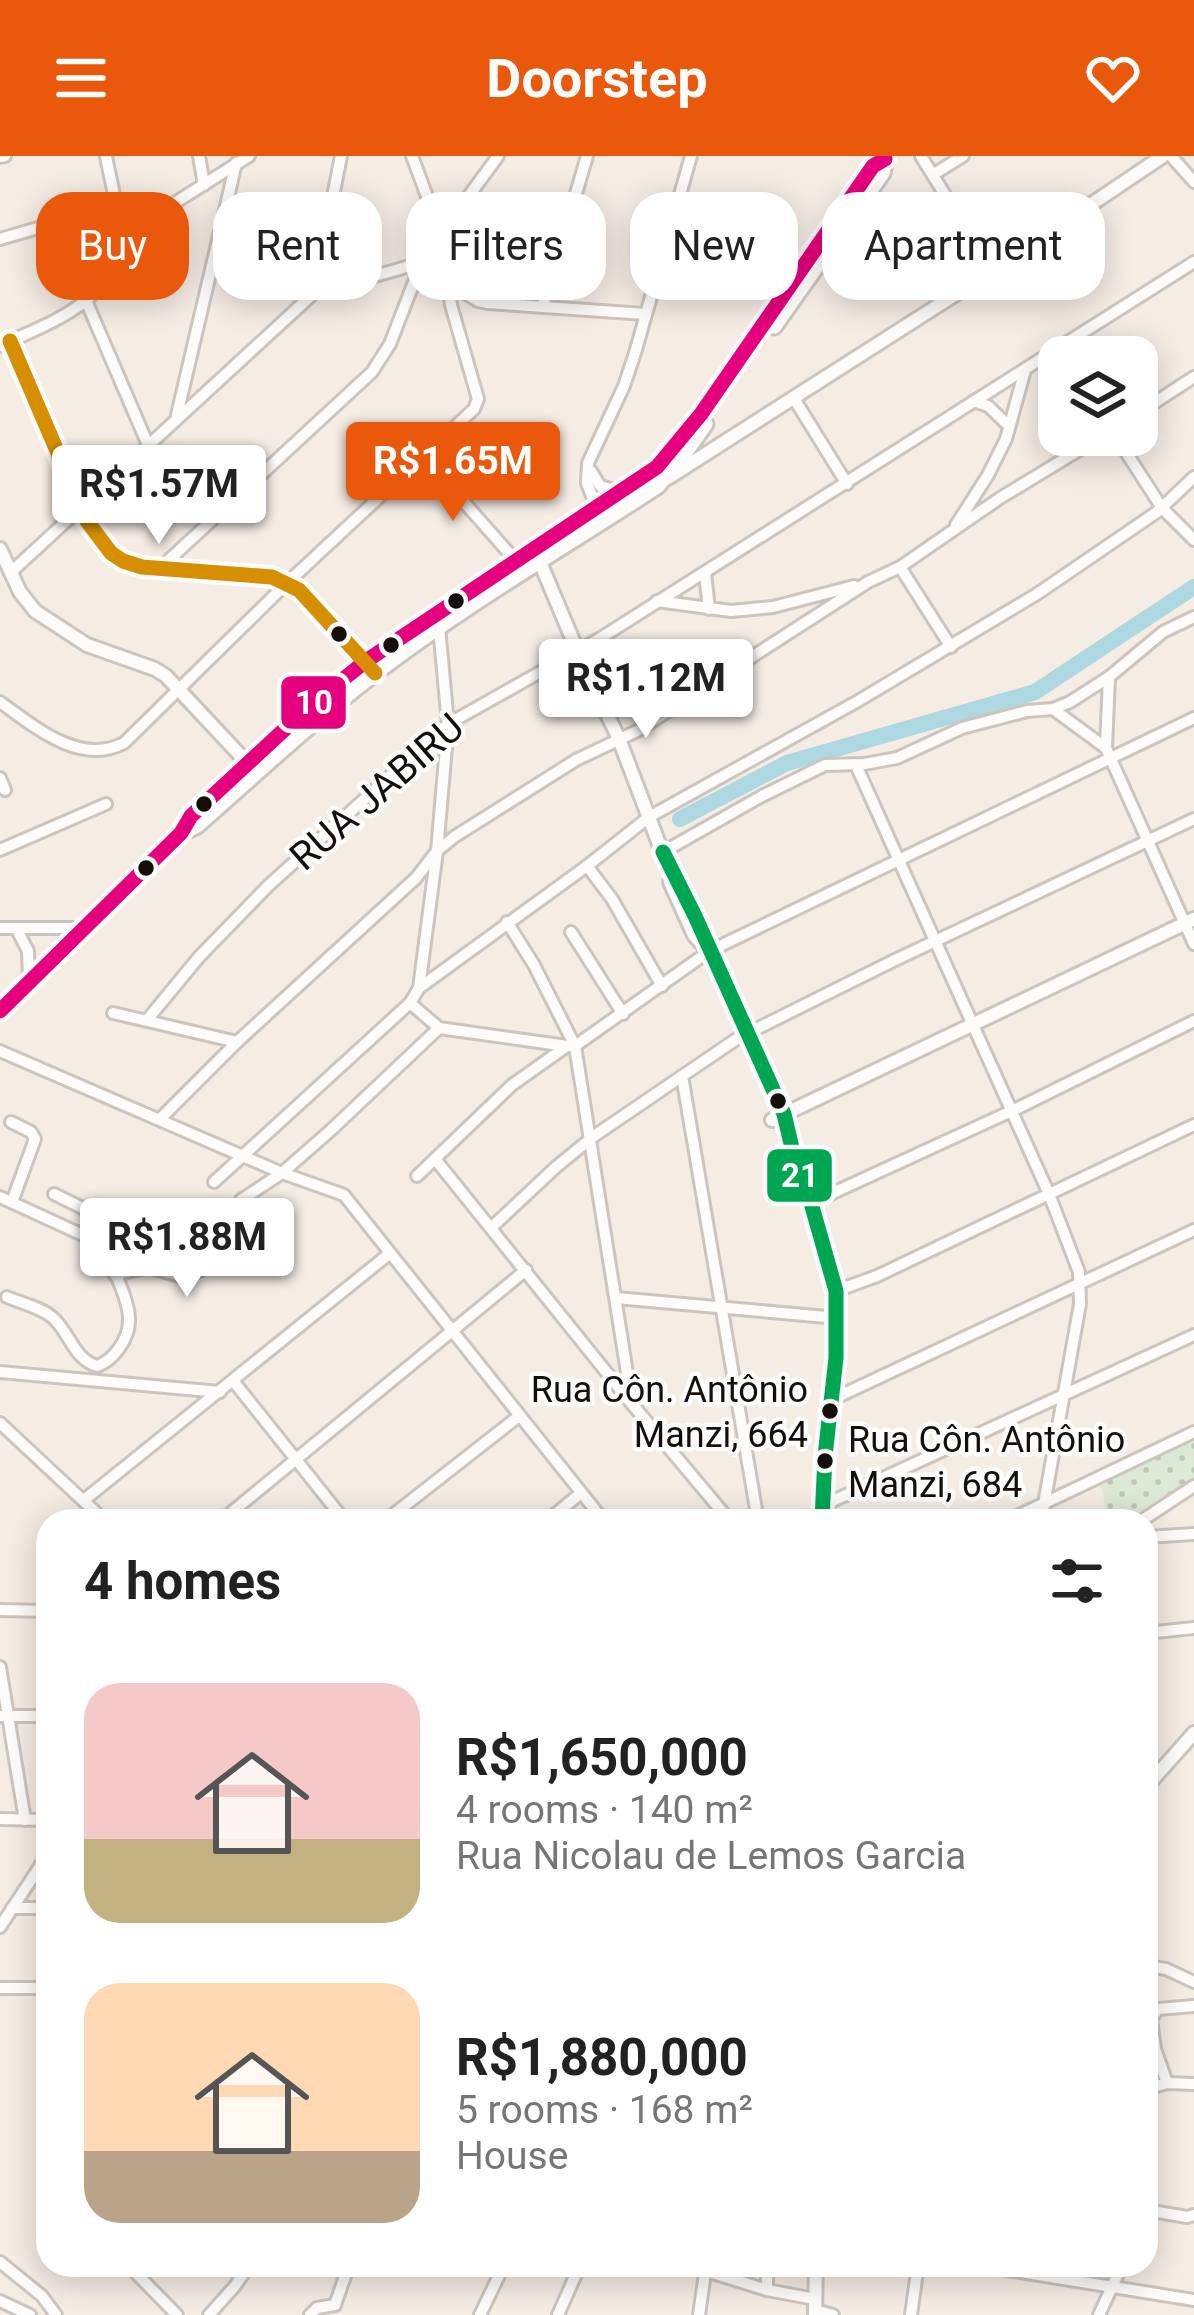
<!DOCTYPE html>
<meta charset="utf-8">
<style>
body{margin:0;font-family:Roboto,sans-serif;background:#f6f6f6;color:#222;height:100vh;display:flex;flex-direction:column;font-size:45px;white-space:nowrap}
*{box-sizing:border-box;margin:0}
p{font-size:39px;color:#767676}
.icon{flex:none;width:66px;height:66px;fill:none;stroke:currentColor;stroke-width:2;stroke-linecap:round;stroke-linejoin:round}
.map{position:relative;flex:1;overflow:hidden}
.panel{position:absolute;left:36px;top:1353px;width:1122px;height:768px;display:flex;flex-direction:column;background:#fff;border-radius:36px;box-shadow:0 6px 30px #0003}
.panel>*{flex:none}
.hud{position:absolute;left:36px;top:36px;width:1122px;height:108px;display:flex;gap:24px}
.tools{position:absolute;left:1038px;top:180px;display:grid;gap:24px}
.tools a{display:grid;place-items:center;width:120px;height:120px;border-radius:24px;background:#fff;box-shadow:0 6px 30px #0003;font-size:60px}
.price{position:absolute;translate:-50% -102px;padding:0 27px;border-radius:12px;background:#fff;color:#222;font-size:39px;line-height:78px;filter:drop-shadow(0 3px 6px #0008)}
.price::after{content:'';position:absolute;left:50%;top:72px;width:36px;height:27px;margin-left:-18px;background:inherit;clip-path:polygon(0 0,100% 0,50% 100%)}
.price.selected{background:#ea580c;color:#fff}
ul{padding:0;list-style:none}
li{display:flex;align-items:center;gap:36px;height:300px;padding:0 48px}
li span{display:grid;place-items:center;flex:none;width:336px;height:240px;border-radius:36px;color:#555}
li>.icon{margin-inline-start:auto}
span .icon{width:144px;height:144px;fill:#fffc;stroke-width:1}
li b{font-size:51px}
h2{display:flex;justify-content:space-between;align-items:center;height:144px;padding:0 48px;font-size:51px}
.tag{padding:0 42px;border-radius:36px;background:#fff;box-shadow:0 6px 30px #0003;font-size:42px;line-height:108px}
.tag.selected{background:#ea580c;color:#fff}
header{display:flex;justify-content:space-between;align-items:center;height:156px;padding:0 48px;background:#ea580c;color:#fff;font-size:54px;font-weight:700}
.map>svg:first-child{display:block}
.park{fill:url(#park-dots)}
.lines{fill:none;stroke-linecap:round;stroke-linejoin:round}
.river{stroke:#add8e2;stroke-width:16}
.minor-casing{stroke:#ccc4be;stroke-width:16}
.tertiary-casing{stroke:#ccc4be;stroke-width:18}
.secondary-casing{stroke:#ccc4be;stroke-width:21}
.minor{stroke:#fefcfb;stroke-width:10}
.tertiary{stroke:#fefcfb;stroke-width:12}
.secondary{stroke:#fefcfb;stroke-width:15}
.bus-1-casing{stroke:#fcfcfc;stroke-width:24}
.bus-2-casing{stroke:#fcfcfc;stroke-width:24}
.bus-3-casing{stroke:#fcfcfc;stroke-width:24}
.bus-1{stroke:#e5007d;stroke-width:15}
.bus-2{stroke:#d58f01;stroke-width:15}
.bus-3{stroke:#00a651;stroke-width:15}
.bus-dot{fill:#160f09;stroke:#fcfcfc;stroke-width:4.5}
.labels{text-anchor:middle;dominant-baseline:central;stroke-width:9;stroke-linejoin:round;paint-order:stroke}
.bus-label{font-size:36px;fill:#160f09;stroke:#fcfcfc;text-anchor:end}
.street-label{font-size:39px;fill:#160f09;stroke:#fcfcfc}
.line-badge{stroke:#fcfcfc;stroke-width:4.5}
.badge-label{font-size:33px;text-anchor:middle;font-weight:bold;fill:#fff}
</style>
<header><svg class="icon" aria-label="menu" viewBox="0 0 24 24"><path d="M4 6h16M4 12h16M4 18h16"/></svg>Doorstep<svg class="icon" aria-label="heart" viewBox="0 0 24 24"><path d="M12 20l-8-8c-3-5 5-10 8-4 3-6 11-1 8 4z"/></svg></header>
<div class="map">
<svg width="1194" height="2159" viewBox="0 0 1194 2159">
<defs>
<pattern id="park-dots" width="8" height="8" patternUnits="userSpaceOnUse" patternTransform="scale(3)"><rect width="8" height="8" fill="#dde9d7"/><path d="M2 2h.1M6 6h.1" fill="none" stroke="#bdc7b7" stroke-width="1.8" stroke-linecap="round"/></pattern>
</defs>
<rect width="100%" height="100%" fill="#f5ece4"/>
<!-- park -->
<polygon class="park" points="1194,1276 1194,1327 1139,1365 1106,1365 1103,1336 1094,1323"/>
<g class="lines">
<!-- river -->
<polyline class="river" points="680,663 787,607 1035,536 1194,431"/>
<!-- minor casing -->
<g class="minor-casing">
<g id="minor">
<polyline points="199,0 204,29"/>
<polyline points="921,0 992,115"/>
<polyline points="1171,0 1194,26"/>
<polyline points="0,1 5,0"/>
<polyline points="934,18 963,0"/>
<polyline points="441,78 498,0"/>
<polyline points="119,82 249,0"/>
<polyline points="0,83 114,50"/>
<polyline points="448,127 478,145 488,147 645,158"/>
<polyline points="314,137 341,0"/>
<polyline points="87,147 148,289"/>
<polyline points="543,150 587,0"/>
<polyline points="10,185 87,365 111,397 123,405 142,411 272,421 299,434 367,507"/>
<path d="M0,190C48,167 114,147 119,84C121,60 110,24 106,0"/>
<polyline points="793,241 847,328"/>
<polyline points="974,245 988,250 1009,270"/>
<polyline points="1137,258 1194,221"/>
<polyline points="177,259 236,7"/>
<polyline points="1115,279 1162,352 1194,384"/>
<polyline points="424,301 516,405"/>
<polyline points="591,315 600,330 620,336"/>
<polyline points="596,351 587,327 588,307 624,230 635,197 691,0"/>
<polyline points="956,369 988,319 1006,283 1025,214"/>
<polyline points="900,411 951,491"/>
<polyline points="158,414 372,216 390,188 421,108"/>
<path d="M10,417L314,137C358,120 404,119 444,93"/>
<polyline points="705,417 709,453"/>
<polyline points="657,445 731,455 773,451 854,430"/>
<polyline points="1109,521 1106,592 1194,788"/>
<path d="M0,546C35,571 80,610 124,587L287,427L474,253L478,243L451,149L441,78L412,0"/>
<polyline points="1053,553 1106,592"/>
<polyline points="856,609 1049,1038 1079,1116 1080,1148 1041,1365"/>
<polyline points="0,622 5,634"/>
<polyline points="0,694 106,648"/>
<polyline points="663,696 762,640 825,609 864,608 897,602 962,572 1027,555 1053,553 1070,546 1109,521 1163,476 1194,461"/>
<polyline points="587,710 612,743 662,830"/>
<polyline points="507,766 534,809 575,890 632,1248"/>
<polyline points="0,772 82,772"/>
<polyline points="16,772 28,795 29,823"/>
<polyline points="571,776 623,858"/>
<polyline points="419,832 437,695 448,568 439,471 436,466"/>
<polyline points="410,847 439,872 567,890"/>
<polyline points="113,857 237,886"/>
<polyline points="147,864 199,801 269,729 448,568 599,483 1194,106"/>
<polyline points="0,895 282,1017 344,1039 604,1365"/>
<polyline points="682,920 758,1365"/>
<polyline points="160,963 237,886 416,722 437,695 454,681 576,604 637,575 868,426 900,411 1000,342 1104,279"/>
<polyline points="11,966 31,976 35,983 12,1046"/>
<polyline points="435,1003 632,1248 730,1365"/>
<polyline points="417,1020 512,929 567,890 575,890 701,801 724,788 1194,562"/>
<polyline points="214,1026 410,847 419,832 587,710 649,661 858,545 1037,438 1157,356 1194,321"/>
<polyline points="54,1038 107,1064 138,1112"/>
<path d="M0,1041L96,1085C109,1100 130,1145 129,1165C129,1183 113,1205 97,1210C73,1203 70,1176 52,1161C40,1151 21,1147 7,1141"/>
<polyline points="241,1044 282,1017 331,974 439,872"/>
<polyline points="811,1047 1018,952 1194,865"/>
<polyline points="492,1071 556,1011 594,980 738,882 895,804 1194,663"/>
<polyline points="115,1119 148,1111 183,1121 240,1098"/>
<polyline points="836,1135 877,1120 1194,969"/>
<polyline points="616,1142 838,1162"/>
<polyline points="0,1216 220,1236"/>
<polyline points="234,1226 345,1365"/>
<polyline points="833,1243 1194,1074"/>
<polyline points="0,1267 105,1365"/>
<polyline points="84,1344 389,1098"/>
<polyline points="824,1349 1194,1179"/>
<polyline points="221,1365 526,1114"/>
<polyline points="385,1365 519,1260"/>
<polyline points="547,1365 581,1337"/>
<polyline points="1007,1365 1194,1276"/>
<polyline points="1141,1365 1194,1330"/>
<polyline points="1146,1381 1194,1378"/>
<polyline points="0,1454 48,1455"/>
<polyline points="1146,1477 1194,1472"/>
<polyline points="0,1511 25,1664"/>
<polyline points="0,1560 48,1560"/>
<polyline points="0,1663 48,1664"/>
<polyline points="12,1752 48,1752"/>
<polyline points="0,1771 48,1698"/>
<polyline points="1146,1810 1166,1813 1194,1826"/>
<polyline points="0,1832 48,1832"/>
<polyline points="1167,1927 1155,1893 1151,1863 1158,1853 1194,1850"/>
<polyline points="1146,1933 1167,1927 1194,1928"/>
<polyline points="1146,2054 1187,2061 1194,2059"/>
<polyline points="0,2106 42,2140 56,2159"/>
<polyline points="128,2109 177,2159"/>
<polyline points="687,2109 767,2134 815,2143"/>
<polyline points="767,2109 767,2134"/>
<polyline points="976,2109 1194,2144"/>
<polyline points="0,2145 30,2159"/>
<polyline points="815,2154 833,2159"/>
<polyline points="209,2159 235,2130 249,2109"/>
<polyline points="310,2159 317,2152 335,2149 349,2109"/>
<polyline points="480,2159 504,2109"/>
<polyline points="558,2159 580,2109"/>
<polyline points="699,2159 705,2117"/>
<polyline points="911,2159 918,2109"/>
<polyline points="1099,2159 1122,2109"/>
</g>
</g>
<!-- tertiary casing -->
<g class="tertiary-casing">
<g id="tertiary">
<polyline points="668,322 992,115 1163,0"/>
<polyline points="0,393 20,436 35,455 87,489 155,513 166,520 253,613"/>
<polyline points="537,399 582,506 619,583 664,701"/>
<polyline points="663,696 695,760 784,958 797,1013 811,1047 836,1135 836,1202 825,1300 822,1365"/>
<polyline points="670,726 694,779 702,788"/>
<polyline points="772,964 1194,763"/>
<polyline points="1146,1631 1194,1577"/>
<polyline points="815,2159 816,2109"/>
</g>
</g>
<!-- secondary casing -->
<g class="secondary-casing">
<g id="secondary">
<polyline points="774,170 882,17 886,1"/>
<path d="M183,676L197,669C255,618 311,566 372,519C462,450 562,392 657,330L681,302L705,268"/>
<polyline points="0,855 181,677 191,660 312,548 366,505 657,311 701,258 873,10 885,3"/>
</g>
</g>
<!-- minor -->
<use href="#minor" class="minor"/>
<!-- tertiary -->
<use href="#tertiary" class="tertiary"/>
<!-- secondary -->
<use href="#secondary" class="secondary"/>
<!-- bus-1 casing -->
<g class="bus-1-casing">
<polyline id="bus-1" points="0,855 181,677 191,660 312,548 366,505 657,311 701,258 873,10 885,3"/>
</g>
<!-- bus-2 casing -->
<g class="bus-2-casing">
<polyline id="bus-2" points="10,185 87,365 111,397 123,405 142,411 272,421 299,434 375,517"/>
</g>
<!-- bus-3 casing -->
<g class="bus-3-casing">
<polyline id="bus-3" points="663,696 695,760 784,958 797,1013 811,1047 836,1135 836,1202 825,1300 822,1365"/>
</g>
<!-- bus-1 -->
<use href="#bus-1" class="bus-1"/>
<!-- bus-2 -->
<use href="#bus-2" class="bus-2"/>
<!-- bus-3 -->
<use href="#bus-3" class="bus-3"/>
</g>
<!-- markers -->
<g class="bus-dot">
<circle cx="456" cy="445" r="10"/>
<circle cx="339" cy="478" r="10"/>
<circle cx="391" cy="489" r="10"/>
<circle cx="204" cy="648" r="10"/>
<circle cx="146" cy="712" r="10"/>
<circle cx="778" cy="945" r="10"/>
<circle cx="830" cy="1255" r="10"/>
<circle cx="825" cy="1305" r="10"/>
</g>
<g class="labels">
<!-- bus labels -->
<g class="bus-label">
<text x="808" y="1234">Rua Côn. Antônio<tspan x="808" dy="45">Manzi, 664</tspan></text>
<text x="848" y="1284" text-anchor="start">Rua Côn. Antônio<tspan x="848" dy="45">Manzi, 684</tspan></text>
</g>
<!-- street labels -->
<g class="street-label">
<text transform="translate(377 636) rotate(-41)">RUA JABIRU</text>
</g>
</g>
<g class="line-badge">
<rect x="279" y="518" width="69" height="57" rx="12" fill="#e5007d"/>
<rect x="765" y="991" width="69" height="57" rx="12" fill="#00a651"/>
</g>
<g class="badge-label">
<text x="314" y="558">10</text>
<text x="800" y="1031">21</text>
</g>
</svg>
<div class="tools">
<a><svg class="icon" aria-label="layers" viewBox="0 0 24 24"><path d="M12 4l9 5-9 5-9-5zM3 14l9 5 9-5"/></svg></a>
</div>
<b class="price selected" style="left:453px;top:368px">R$1.65M</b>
<b class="price" style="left:159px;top:391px">R$1.57M</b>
<b class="price" style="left:646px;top:585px">R$1.12M</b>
<b class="price" style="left:187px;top:1144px">R$1.88M</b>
<div class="hud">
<a class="tag selected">Buy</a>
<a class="tag">Rent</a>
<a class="tag">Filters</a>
<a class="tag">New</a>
<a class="tag">Apartment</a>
</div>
<section class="panel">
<h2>4 homes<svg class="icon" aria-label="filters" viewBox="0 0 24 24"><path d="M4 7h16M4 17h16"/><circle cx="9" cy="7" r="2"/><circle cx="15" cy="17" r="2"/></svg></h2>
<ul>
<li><span style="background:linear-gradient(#f6c9c9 65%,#c2b280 0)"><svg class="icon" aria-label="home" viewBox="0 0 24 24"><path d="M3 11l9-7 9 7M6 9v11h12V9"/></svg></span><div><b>R$1,650,000</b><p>4 rooms · 140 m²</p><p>Rua Nicolau de Lemos Garcia</p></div></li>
<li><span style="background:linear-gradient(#ffd9b3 70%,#b9a48a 0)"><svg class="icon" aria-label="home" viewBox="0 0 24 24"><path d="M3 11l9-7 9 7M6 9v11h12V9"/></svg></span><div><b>R$1,880,000</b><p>5 rooms · 168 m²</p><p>House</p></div></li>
</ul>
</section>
</div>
